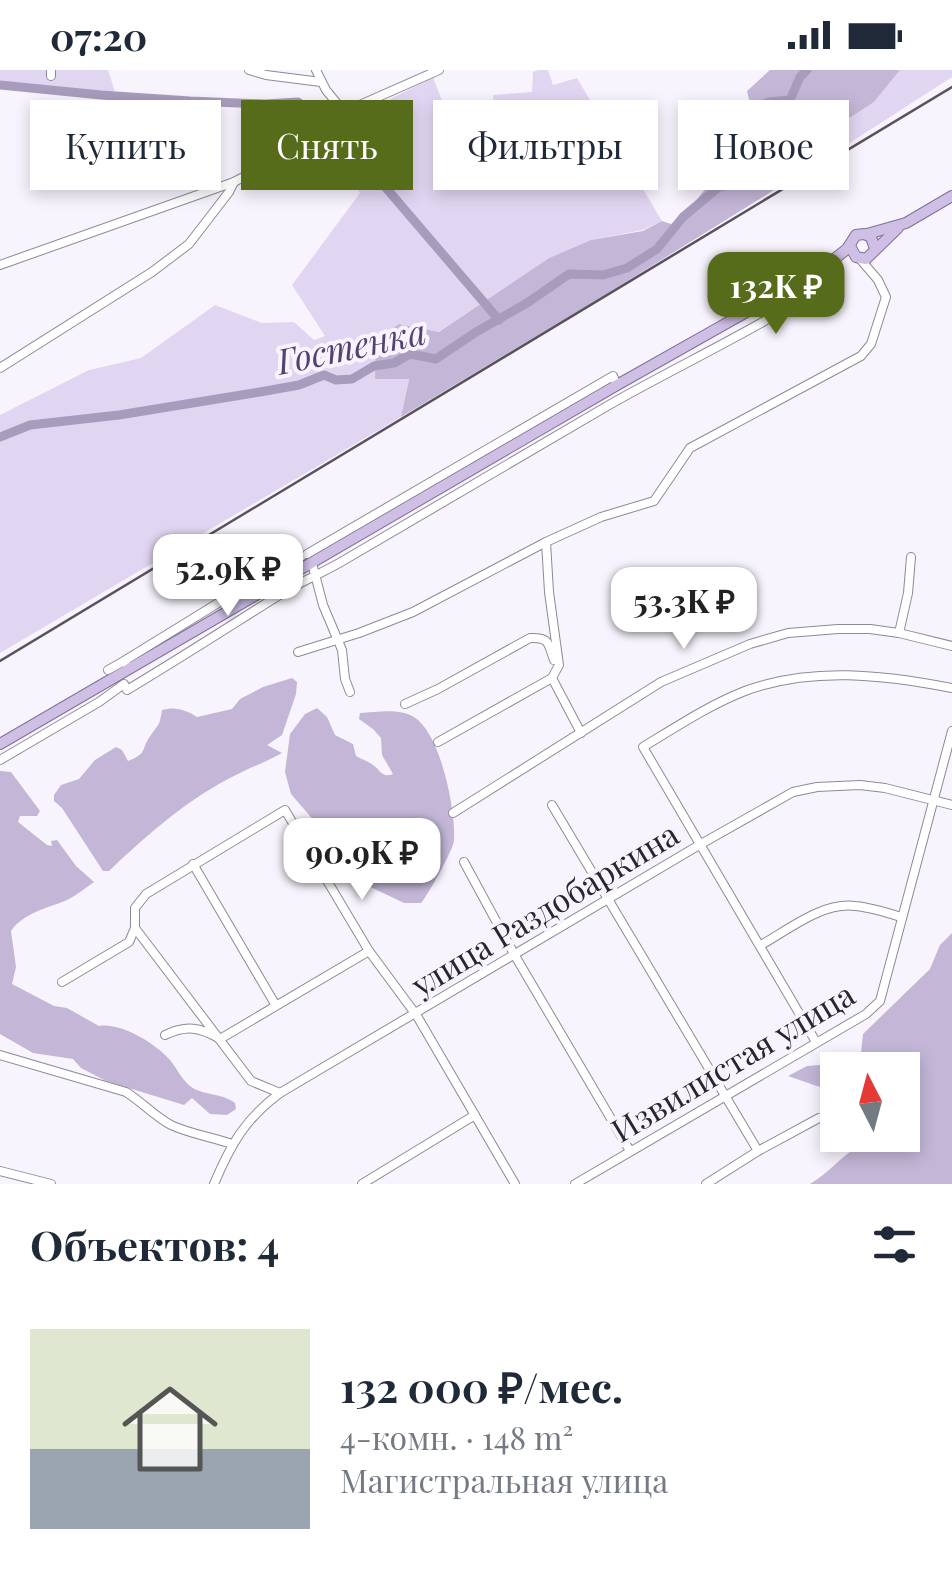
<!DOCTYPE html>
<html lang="ru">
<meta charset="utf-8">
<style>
body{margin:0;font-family:"Playfair Display",serif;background:#f6f6f7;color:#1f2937;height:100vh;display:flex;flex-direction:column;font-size:38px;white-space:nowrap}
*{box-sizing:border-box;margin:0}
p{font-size:32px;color:#747a83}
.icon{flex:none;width:55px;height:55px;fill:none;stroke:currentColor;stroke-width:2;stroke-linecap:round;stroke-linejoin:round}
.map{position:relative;height:1114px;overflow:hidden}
.sheet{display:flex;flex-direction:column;background:#fff;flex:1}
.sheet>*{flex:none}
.guide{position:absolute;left:30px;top:30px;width:892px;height:90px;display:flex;gap:20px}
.needle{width:65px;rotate:354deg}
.controls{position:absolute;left:820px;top:982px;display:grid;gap:20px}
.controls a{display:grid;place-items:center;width:100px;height:100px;border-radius:0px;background:#fff;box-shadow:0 5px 15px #0003;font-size:50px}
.price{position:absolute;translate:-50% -85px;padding:0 22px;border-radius:20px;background:#fff;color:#222;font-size:32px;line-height:65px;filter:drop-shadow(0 2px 5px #0008)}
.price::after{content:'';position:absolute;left:50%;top:60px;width:30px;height:22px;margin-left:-15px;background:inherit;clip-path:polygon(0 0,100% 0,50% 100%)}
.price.current{background:#576c1b;color:#fff}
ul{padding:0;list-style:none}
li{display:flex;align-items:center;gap:30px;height:250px;padding:0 30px}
li span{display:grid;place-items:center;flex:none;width:280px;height:200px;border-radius:0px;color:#555}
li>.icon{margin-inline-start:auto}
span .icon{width:120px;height:120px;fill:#fffc;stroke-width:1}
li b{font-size:42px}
h2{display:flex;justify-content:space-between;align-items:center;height:120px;padding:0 30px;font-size:42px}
.chip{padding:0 35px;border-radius:0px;background:#fff;box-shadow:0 5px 15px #0003;font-size:35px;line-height:90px}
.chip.current{background:#576c1b;color:#fff}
.status{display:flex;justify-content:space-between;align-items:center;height:70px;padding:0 50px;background:#fff;direction:ltr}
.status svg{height:28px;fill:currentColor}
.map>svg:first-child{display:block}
.green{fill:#e1d6f2}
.forest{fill:#c3b6d7}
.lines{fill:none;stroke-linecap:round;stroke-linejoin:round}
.river{stroke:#a89cbc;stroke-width:9}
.minor-casing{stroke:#8e8a95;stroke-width:10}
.major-casing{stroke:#806e99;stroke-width:12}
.minor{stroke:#fff;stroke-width:8}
.major{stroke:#cfbfe5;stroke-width:10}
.rail{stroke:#56545a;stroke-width:2.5}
.labels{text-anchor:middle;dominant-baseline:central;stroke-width:8;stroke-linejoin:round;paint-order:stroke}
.street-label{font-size:32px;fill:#29272c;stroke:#f8f4fe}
.water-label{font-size:35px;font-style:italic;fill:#55416f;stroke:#f8f4fe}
</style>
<div class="status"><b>07:20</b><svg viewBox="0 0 49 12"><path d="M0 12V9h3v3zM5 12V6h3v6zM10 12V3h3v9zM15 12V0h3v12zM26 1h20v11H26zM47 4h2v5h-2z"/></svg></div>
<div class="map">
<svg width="952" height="1114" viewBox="0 0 952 1114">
<rect width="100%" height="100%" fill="#f8f4fe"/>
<!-- green -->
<g class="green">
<polygon points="0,0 108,0 116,25 0,14"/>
<polygon points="538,0 548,0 553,15 577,8 662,151 643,160 591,170 549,188 439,262 400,254 377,268 376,309 409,308 401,347 0,583 0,345 89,300 141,288 215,235 262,253 294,252 314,270 325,266 292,215 360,123 341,89 396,61 381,34 433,7 444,36 494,38 493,25 532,22 533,2"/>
<polygon points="900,0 952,0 952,7 845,76 842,56 845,51 874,32"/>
</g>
<!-- forest -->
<g class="forest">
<polygon points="770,0 900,0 874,32 845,51 842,56 845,76 600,228 401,347 409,309 375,309 376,269 399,254 439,262 549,188 591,170 643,161 662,151 671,154 680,150 706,118 759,99 757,61 747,21"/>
<path d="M292,608L297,612L296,624L282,665L267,675L282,683C268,691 254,696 240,703C191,726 148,764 109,801H103L62,738L54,731V725L61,715L79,709L95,690L116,677L122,680L128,691C149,683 140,679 151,665C160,652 159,657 162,640C175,636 187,640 197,647L232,639L240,629L263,617Z"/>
<path d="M317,638L327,647L335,665L353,674L356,686C361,689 368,691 373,695C381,701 382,708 393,704L382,685L381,668L373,659L359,649L360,643C376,642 400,638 414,647C441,664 456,741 454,771C453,780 428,825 421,833H404L358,811L348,790L333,781L322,760L291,724L285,702L290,664L305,644Z"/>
<path d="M0,701L11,702L40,741L37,746H20L18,752L47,775L52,776L51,771L57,770L76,796L94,812C85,818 77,825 67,830C48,838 23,843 11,861L16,897L12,914L54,936L67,938L99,956C121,952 156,974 170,990C177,998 181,1009 190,1016C203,1026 220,1022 235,1033L236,1039L227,1045L210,1044L192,1028L184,1035L106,1011L81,998L73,989L33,983L0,964Z"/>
<path d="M952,863V1114H810C829,1103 842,1085 862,1074L863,1065H902V1000H838L837,1023L788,1006L807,996L860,992L863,964L930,899L940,875Z"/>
</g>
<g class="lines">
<!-- river -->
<g class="river">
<polyline points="0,15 101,25 190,31 265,34 298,32 327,51"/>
<polyline points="334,57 499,250"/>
<polyline points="0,367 30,355 119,345 260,322 299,315 324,305 336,310 352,309 374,296 394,293 410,284 436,289 476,262 527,233 569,204 603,205 627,198 657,179 683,147 719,117 742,113 765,101 770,86 755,38 769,32 790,30 800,7 807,0"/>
</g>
<!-- minor casing -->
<g class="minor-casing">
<g id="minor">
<polyline points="51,0 51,6"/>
<polyline points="249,0 266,5 321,12"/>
<polyline points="316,0 326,20 344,42"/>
<polyline points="0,195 234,112 301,76 344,42 439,0"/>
<polyline points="0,298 152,202 189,174 229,122 234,112"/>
<polyline points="546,472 549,522 559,595 552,608 581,663"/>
<polyline points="307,484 613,306 617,315"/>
<polyline points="312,493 323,535 342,580 345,609 350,622"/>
<polyline points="899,563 908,523 911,487"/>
<polyline points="298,582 359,563 413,542 546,472 601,447 654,431 690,378 861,286 871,274 886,227 878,210 860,189"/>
<polyline points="129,599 124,591 236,522 301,487"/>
<polyline points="108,600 124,591"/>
<path d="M405,634L438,619L530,568C550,567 548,574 554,590"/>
<polyline points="438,672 552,608"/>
<path d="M0,690L99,632L124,614L127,620C179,589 230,556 281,524C300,512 322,503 341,492C431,440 520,387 609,335C669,301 730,272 789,237"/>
<polyline points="552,735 758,1081"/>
<polyline points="453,743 661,612 750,574 788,563 838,559 870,559 899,563 952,576"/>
<polyline points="464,792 514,884 630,1081"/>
<polyline points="193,794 275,934"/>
<path d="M761,875C788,860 822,832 855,836C870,837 887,843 902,847"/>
<polyline points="62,912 129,872 135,858"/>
<path d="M165,965C186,955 200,957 220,969L369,881"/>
<path d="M816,972L643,677C676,657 709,635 745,621C812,596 884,605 952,618"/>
<path d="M0,985L126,1022C142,1032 154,1046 171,1055C190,1064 212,1067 232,1074"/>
<polyline points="280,1023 251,1011 135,858 135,838 146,824 285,740 369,881 417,946 515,1114"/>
<polyline points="0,1101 51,1114"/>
<path d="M214,1114C231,1074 245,1049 280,1023L701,774L793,722L817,717L860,715L885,718L952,735"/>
<polyline points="362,1114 475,1045"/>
<polyline points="575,1114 866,944 880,931 952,661"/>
<polyline points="706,1114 758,1081 819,1048"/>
</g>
</g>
<!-- major casing -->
<g class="major-casing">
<g id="major">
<polyline points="867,164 906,153 952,126"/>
<polyline points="850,176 856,187 866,189 898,158"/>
<polyline points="0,674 617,315 819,201 847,179 856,165 864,164 871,167 875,179"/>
</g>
</g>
<!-- minor -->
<use href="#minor" class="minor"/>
<!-- major -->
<use href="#major" class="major"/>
<!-- rail -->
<polyline class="rail" points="0,591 952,17"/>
</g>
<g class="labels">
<!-- street labels -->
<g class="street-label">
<text transform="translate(544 838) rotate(-31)">улица Раздобаркина</text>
<text transform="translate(732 991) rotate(-31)">Извилистая улица</text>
</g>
<!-- water labels -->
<g class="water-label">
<text transform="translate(351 275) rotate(-12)">Гостенка</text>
</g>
</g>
</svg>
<div class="controls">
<a><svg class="needle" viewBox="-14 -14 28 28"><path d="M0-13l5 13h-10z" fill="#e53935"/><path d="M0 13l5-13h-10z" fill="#747a83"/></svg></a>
</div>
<b class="price current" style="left:776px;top:267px">132K ₽</b>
<b class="price" style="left:228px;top:549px">52.9K ₽</b>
<b class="price" style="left:684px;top:582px">53.3K ₽</b>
<b class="price" style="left:362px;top:833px">90.9K ₽</b>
<div class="guide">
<a class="chip">Купить</a>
<a class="chip current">Снять</a>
<a class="chip">Фильтры</a>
<a class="chip">Новое</a>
</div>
</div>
<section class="sheet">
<h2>Объектов: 4<svg class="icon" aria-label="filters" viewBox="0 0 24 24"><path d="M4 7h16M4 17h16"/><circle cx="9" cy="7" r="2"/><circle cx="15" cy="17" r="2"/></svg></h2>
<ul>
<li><span style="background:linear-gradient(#dfe7d0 60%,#9aa5b1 0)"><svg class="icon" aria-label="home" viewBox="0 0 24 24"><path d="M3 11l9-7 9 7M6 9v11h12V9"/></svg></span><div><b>132 000 ₽/мес.</b><p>4-комн. · 148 m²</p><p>Магистральная улица</p></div></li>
</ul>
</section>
